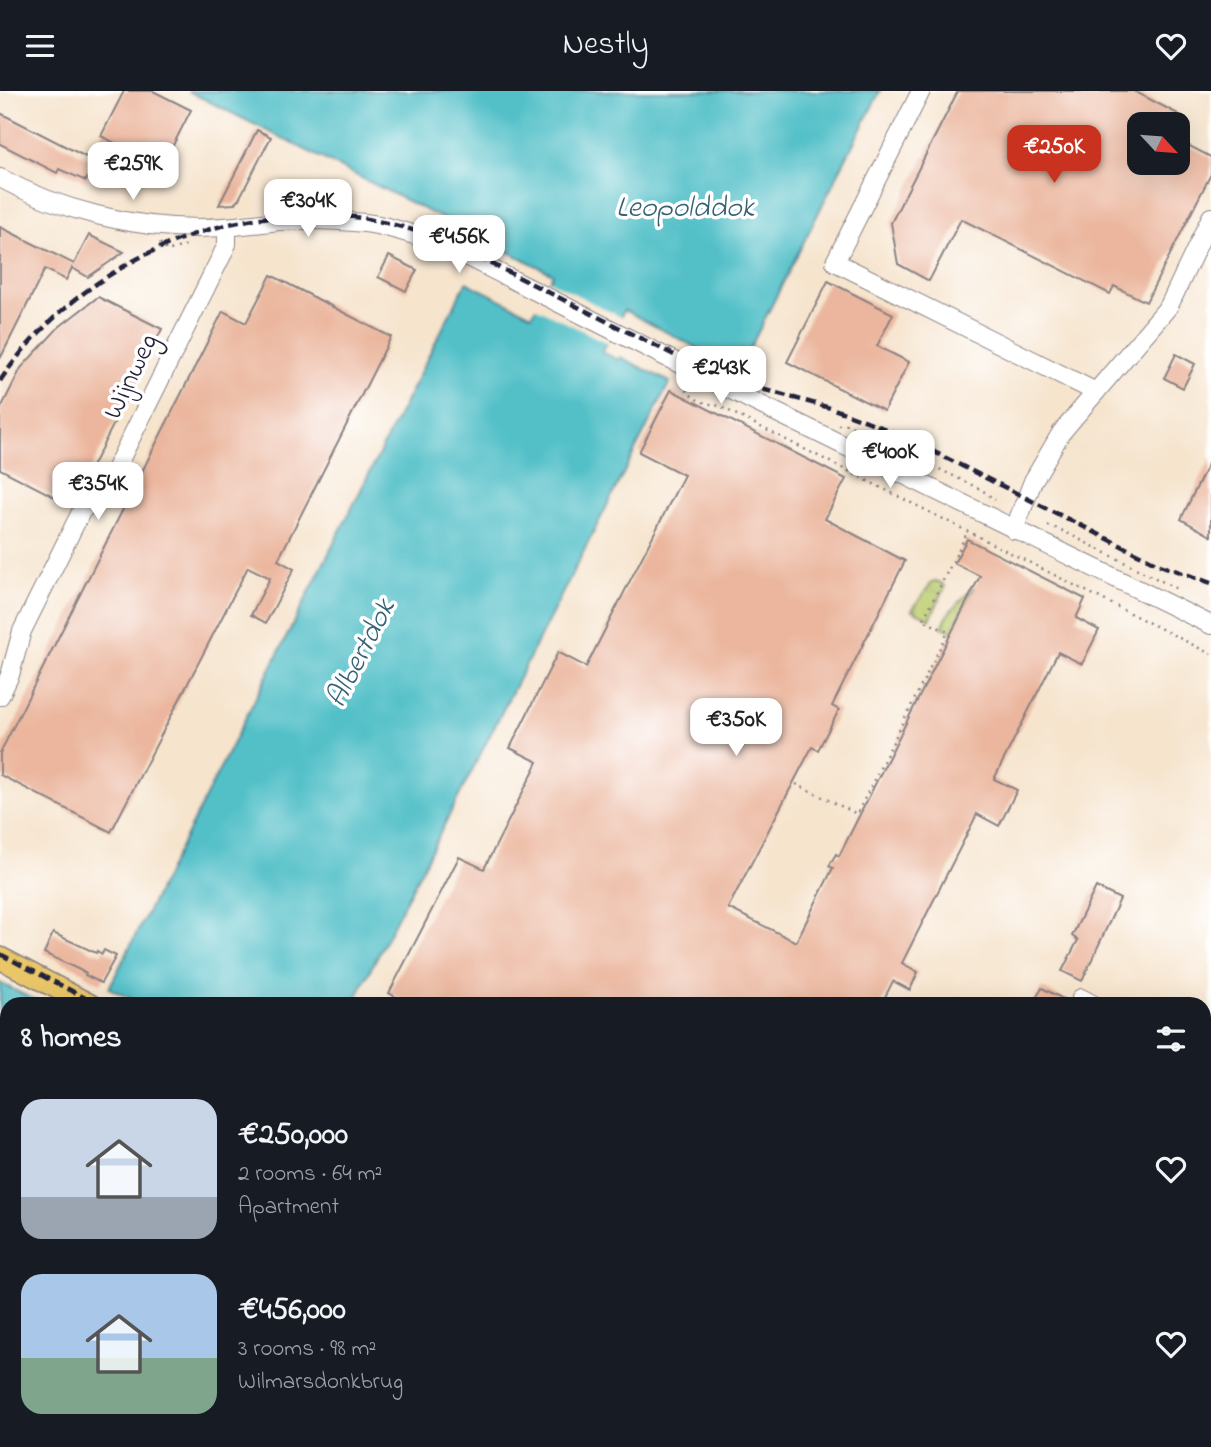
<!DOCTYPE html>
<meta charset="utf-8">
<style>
body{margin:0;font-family:"Indie Flower",sans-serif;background:#242831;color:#f1f3f6;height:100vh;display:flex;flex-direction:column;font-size:26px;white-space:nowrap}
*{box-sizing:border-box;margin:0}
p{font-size:23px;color:#9ea1a6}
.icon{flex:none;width:38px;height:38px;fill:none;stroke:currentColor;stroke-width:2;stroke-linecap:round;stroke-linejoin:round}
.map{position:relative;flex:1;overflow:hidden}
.details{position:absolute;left:0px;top:906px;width:1211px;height:450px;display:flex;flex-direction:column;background:#171b24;border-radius:21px 21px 0 0;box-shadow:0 7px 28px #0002}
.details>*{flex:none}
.needle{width:46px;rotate:116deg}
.fabs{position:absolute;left:1127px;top:21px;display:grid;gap:14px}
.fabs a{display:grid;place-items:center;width:63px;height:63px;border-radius:14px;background:#171b24;box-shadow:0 7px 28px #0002;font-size:35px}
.price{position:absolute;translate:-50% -60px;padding:0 16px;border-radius:14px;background:#fff;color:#222;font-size:23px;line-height:46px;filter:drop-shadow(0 2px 4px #0008)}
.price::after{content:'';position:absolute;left:50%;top:42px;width:21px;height:16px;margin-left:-10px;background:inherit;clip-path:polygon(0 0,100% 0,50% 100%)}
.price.current{background:#c8321e;color:#fff}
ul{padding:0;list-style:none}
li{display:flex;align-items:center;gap:21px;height:175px;padding:0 21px}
li span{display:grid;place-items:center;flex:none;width:196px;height:140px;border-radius:21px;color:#555}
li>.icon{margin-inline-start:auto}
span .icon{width:84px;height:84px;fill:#fffc;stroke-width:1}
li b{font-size:30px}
h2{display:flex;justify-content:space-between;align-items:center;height:84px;padding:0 21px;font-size:30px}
header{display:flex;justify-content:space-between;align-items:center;height:91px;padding:0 21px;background:#171b24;font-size:32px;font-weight:600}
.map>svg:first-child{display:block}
.grass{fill:url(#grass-tufts);stroke:#707856;stroke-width:2}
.water{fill:#52c0c8;stroke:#3a7182;stroke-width:2}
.pier{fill:#f6e4cd}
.building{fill:#ebb69d}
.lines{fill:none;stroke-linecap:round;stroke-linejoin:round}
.minor-casing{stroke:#8c8384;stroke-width:20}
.major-casing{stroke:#8c8384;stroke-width:24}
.path{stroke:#8c8384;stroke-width:2.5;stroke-dasharray:2 5;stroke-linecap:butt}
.minor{stroke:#fff;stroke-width:18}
.major{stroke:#eac669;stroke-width:21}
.rail{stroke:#22223b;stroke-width:4.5;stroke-dasharray:10 5;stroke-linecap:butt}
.labels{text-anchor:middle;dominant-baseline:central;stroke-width:7;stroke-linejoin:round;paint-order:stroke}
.street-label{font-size:28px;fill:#22223b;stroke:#fff}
.water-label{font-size:30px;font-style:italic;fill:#356173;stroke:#fff}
</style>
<header><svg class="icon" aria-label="menu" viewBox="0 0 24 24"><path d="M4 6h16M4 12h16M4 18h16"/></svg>Nestly<svg class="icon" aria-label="heart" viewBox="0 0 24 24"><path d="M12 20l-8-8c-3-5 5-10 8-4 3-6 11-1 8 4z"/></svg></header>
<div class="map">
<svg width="1211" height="1356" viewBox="0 0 1211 1356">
<defs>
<pattern id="grass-tufts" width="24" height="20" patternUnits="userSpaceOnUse" patternTransform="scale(1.75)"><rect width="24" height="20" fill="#becd70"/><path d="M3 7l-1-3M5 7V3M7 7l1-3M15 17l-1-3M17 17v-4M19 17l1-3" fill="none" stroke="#a3b062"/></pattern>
</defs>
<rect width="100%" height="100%" fill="#fff"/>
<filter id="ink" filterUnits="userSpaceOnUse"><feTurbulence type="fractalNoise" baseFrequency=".0143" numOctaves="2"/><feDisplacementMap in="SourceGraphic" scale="14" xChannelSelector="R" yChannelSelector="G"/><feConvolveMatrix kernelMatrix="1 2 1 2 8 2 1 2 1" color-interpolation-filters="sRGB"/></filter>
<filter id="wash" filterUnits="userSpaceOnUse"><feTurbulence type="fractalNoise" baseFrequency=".00686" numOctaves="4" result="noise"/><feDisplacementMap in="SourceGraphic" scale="28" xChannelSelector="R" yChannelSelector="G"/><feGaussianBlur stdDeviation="1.57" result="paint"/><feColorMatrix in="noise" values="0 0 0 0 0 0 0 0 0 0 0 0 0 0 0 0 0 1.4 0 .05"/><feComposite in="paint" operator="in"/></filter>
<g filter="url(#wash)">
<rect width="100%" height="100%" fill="#f6e4cd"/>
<!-- grass -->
<g class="grass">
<polygon points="936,490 943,493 945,496 930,528 912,519 932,491"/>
<polygon points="974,496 952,540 942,536 950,520"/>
</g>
<!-- water -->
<g class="water">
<polygon points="188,0 880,0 739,279 624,219 602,261 618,269 620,266 670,291 353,913 142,913 109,897 466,191 532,224 553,183"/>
<polygon points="0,892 43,913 7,914 7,1349 381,1349 379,1356 0,1356"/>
</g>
<!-- pier -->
<polygon class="pier" points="546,188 622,227 609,253 533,215"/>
<g id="blocks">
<!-- building -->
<g class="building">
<polygon points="124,0 153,0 191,19 162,76 101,45"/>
<polygon points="958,0 1134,0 1178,23 1173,33 1139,33 1139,72 1178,72 1178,49 1211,66 1211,83 1146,211 1114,195 1110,203 961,128 929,190 898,173 891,132"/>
<polygon points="0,22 94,70 86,90 59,78 57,82 0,53"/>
<polygon points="257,39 271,46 239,108 234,113 219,114"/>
<polygon points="0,136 74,173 89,144 124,161 88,186 72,177 66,189 45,178 0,268"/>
<polygon points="389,165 417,179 406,200 378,186"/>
<polygon points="271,184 391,246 278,469 294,478 266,532 251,524 270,487 248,476 111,741 0,684 0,662 223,220 246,232"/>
<polygon points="828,190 893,223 877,255 909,271 884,320 787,271"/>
<polygon points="98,206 162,238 72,415 0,378 0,319 21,277 59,236"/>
<polygon points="1176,263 1195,273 1183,297 1164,287"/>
<polygon points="671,299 846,388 825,428 905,470 832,615 839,619 818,659 812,656 728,817 796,851 833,777 829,775 836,763 839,765 980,485 954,472 967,448 1085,508 1076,527 1099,539 1082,573 1058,561 994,688 1017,699 999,735 977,723 902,872 918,881 910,899 893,890 881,914 399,914 401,909 389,902 459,766 484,778 538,671 510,657 558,561 586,576 684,384 639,361"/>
<polygon points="1211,367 1211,445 1181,428"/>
<polygon points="1096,796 1120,808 1082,890 1062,880 1078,849 1072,845"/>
<polygon points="53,842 96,862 97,860 102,863 104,859 116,865 101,892 85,884 86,882 44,862"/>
<polygon points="1042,897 1071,912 1072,914 1043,914 1035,909"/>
</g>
</g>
</g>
<g filter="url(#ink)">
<use href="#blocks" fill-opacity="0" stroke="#8c8384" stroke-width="2"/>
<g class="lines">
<!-- minor casing -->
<g class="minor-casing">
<g id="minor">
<polyline points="921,0 835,171 1096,301"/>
<path d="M0,87C59,119 132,137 200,137C226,137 253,133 279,130C308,128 336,129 365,132C391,135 416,145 442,153L755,311L1211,534"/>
<polyline points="1014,439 1033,390 1061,342 1169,215 1211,126"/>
<polyline points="0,605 10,584 22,540 81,421 113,383 222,164 227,153 227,136"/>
<polyline points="1081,907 1094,914"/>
<polyline points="1204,969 1211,973"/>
<polyline points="1204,1019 1211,1010"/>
<polyline points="915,1356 918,1349"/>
</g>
</g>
<!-- major casing -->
<g class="major-casing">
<g id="major">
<polyline points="0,867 90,914"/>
<polyline points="1204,1341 1211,1331"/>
<polyline points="953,1349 967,1356"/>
</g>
</g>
<!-- path -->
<g class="path">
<polyline points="160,152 167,160 187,154"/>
<path d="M682,293C693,310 701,311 719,315L1211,563"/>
<polyline points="838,334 847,333 982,399 995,409"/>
<polyline points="1048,435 1059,438 1177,498"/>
<polyline points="796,693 857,723 948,541 923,529 968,440"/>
<polyline points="1204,1047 1211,1053"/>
<polyline points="1204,1314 1211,1304"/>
<polyline points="1021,1349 1034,1356"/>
<polyline points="868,1356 868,1349"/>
<polyline points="888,1356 892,1349"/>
<polyline points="1171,1356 1178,1349"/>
</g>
<!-- minor -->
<use href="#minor" class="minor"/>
<!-- major -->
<use href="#major" class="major"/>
<!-- rail -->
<g class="rail">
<path d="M0,290C72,183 204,116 332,124C371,126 410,137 446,150L698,276L740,292L834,318L869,331L906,347L1160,474L1211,492"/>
<polyline points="0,863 99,914"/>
<polyline points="1204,1054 1211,1046"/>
<polyline points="1204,1084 1211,1073"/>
<polyline points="1204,1100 1211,1089"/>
<polyline points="1055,1356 1058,1349"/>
</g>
</g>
</g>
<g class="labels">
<!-- street labels -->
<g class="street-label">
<text transform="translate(132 286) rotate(-64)">Wijnweg</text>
</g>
<!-- water labels -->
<g class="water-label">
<text x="685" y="118">Leopolddok</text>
<text transform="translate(362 563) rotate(-63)">Albertdok</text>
</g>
</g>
</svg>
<div class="fabs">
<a><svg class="needle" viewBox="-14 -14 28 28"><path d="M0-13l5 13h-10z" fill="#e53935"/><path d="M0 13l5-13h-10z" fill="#9ea1a6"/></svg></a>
</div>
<b class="price current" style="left:1054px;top:94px">€250K</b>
<b class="price" style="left:133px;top:111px">€259K</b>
<b class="price" style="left:308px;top:148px">€304K</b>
<b class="price" style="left:459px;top:184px">€456K</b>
<b class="price" style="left:721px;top:315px">€243K</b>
<b class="price" style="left:890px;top:399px">€400K</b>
<b class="price" style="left:98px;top:431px">€354K</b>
<b class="price" style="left:736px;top:667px">€350K</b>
<section class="details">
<h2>8 homes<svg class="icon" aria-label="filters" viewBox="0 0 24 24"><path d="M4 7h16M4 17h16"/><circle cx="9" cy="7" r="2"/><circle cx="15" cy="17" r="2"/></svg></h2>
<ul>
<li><span style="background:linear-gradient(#c9d6e8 70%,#9aa5b1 0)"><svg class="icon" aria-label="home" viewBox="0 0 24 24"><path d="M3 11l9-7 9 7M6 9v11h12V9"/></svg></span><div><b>€250,000</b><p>2 rooms · 64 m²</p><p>Apartment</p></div><svg class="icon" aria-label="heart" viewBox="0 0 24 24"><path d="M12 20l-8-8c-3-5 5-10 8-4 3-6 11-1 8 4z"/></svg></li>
<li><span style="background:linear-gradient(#a9c7e8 60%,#7fa58c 0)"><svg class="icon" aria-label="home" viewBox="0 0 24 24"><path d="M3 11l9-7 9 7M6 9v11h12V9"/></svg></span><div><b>€456,000</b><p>3 rooms · 98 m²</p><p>Wilmarsdonkbrug</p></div><svg class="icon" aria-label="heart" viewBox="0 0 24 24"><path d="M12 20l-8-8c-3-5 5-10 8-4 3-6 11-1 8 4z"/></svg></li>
</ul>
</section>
</div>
